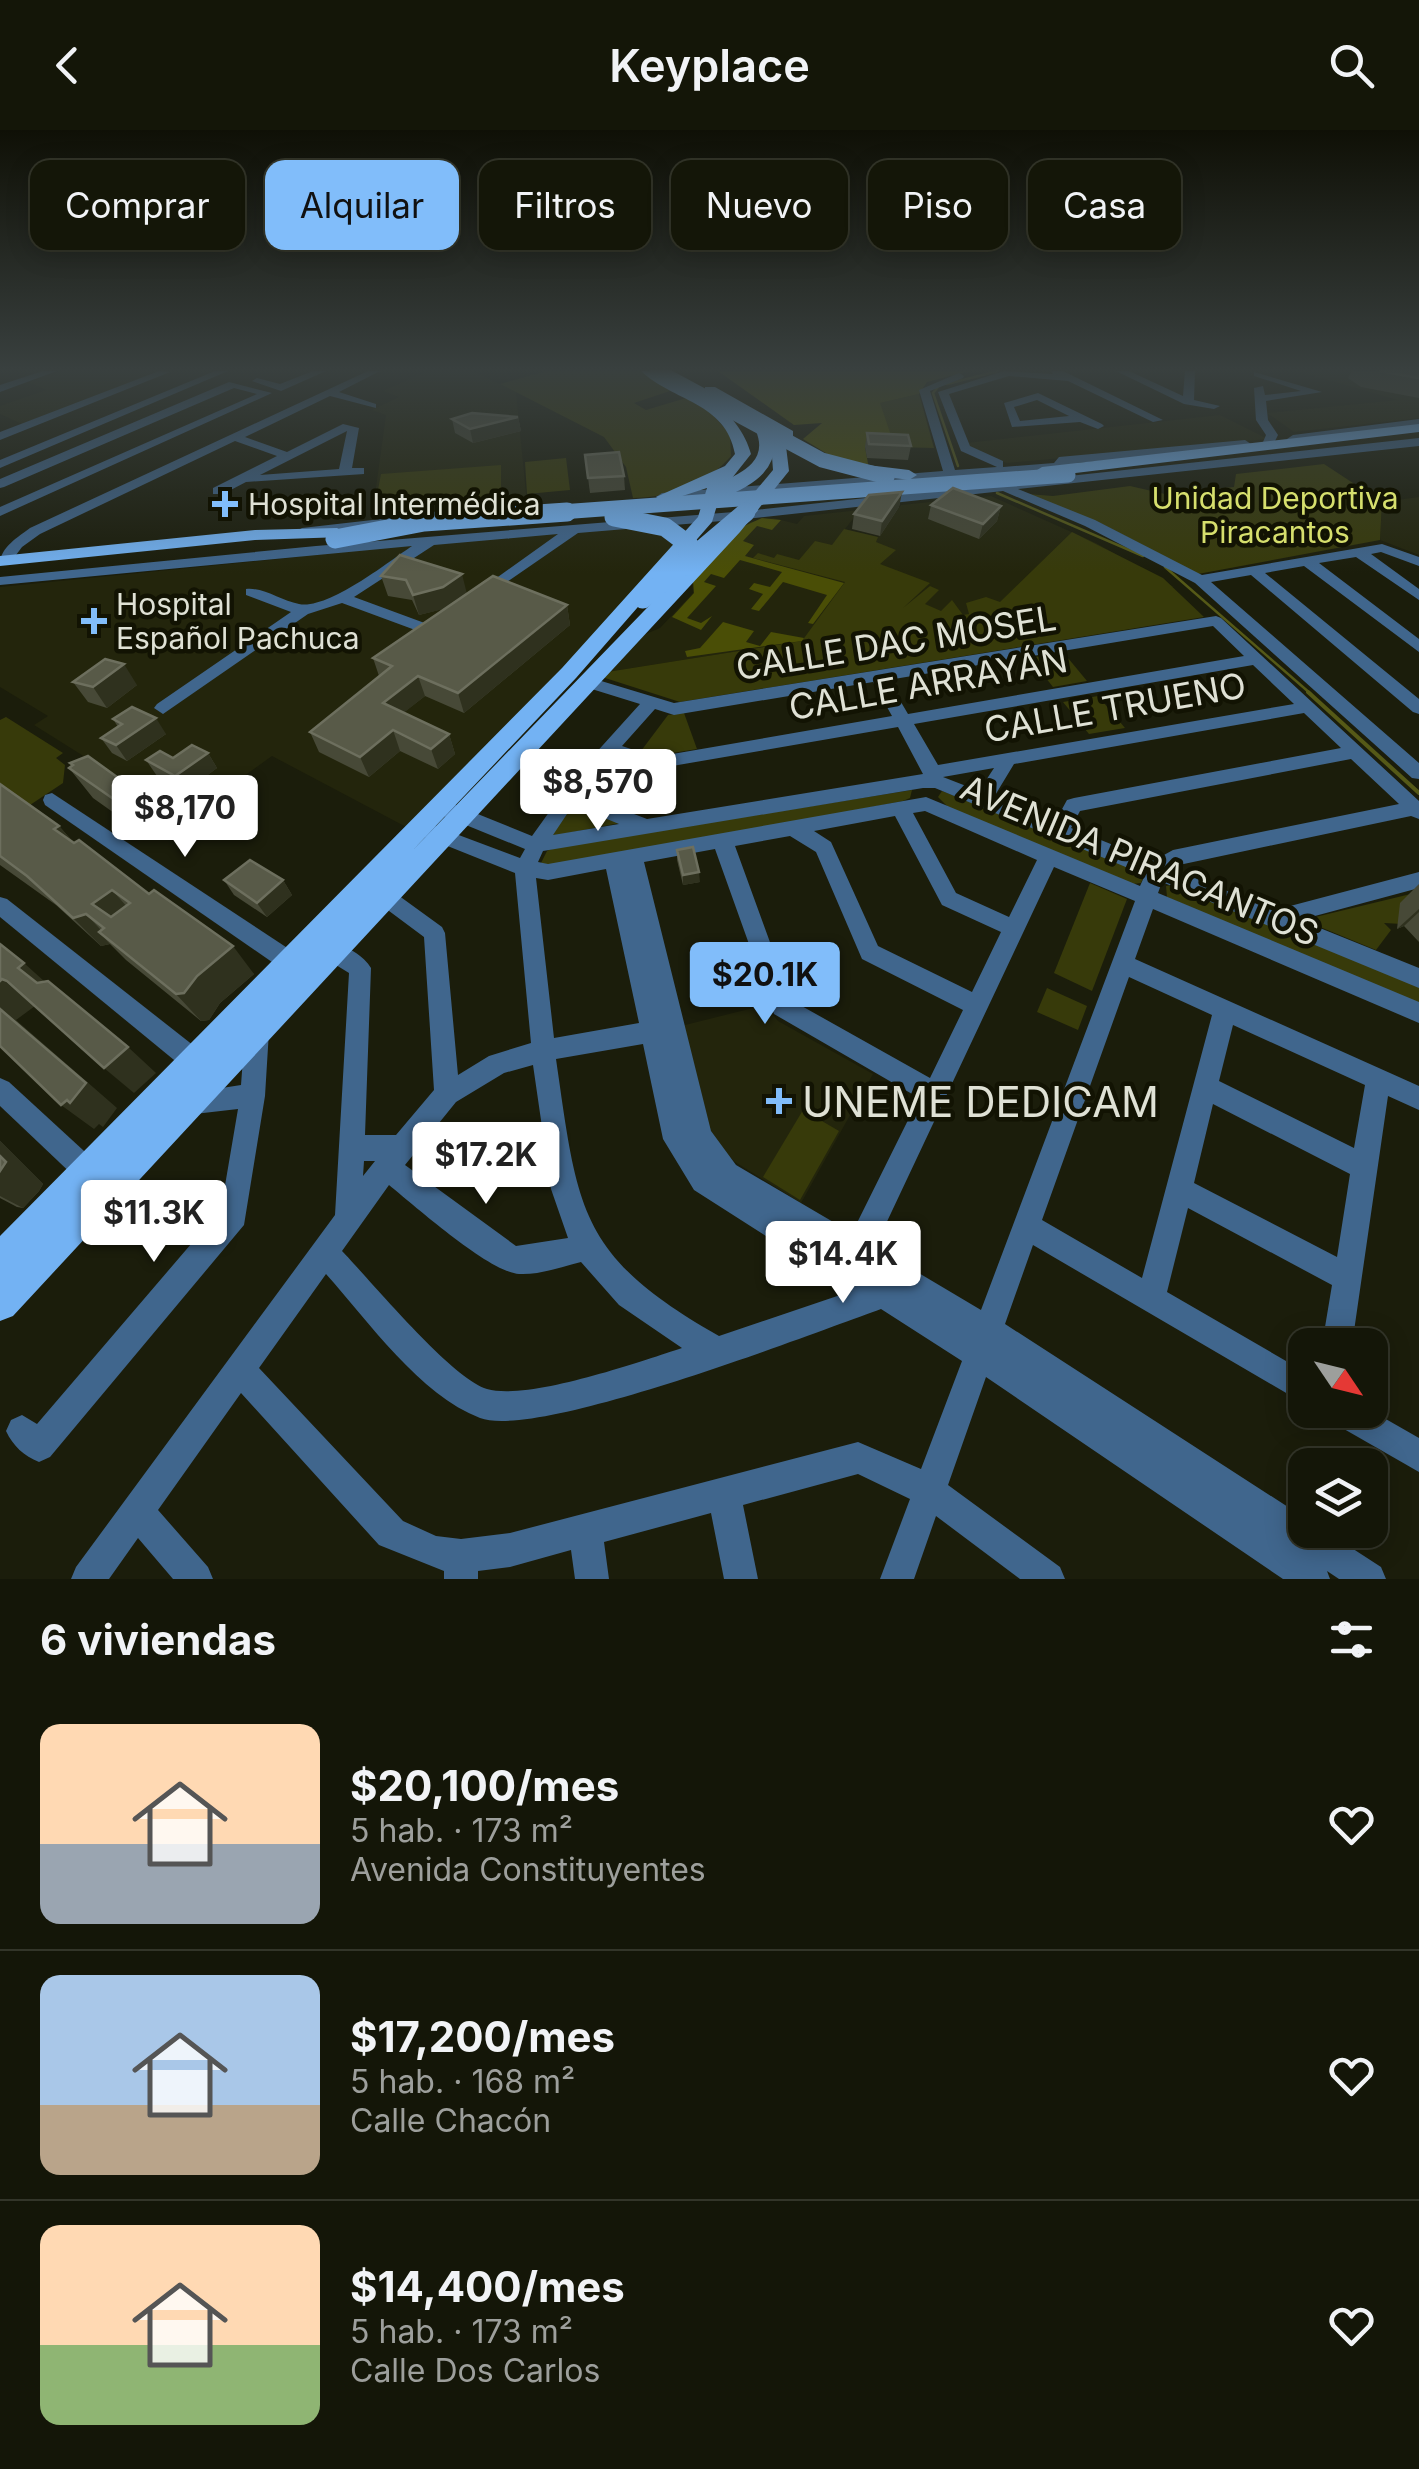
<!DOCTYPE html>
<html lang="es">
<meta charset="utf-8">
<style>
body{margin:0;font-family:Inter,sans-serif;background:#1d1f12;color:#f1f3f6;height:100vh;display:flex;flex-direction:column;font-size:38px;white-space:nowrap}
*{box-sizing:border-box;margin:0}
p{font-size:32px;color:#9d9f9c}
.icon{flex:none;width:55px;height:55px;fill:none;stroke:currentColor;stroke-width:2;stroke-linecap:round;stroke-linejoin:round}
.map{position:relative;height:1449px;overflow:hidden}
.side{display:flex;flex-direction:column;background:#141608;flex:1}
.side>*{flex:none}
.hud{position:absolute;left:30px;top:30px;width:1360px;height:90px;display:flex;gap:20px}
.needle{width:65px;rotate:125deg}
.buttons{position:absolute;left:1288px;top:1198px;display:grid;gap:20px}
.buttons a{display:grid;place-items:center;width:100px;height:100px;border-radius:20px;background:#141608;box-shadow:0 5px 25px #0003,0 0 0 2px #333529;font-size:50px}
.price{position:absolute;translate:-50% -85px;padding:0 22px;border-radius:10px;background:#fff;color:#222;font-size:32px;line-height:65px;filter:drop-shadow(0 2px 5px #0008)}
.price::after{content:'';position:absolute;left:50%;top:60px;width:30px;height:22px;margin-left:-15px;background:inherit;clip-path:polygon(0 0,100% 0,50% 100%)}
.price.on{background:#81bdfa;color:#111}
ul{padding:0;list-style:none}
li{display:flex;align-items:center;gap:30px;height:250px;padding:0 40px}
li+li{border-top:2px solid #333529}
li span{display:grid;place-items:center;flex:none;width:280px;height:200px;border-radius:20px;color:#555}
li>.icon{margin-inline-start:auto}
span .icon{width:120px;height:120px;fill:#fffc;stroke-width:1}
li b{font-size:42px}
h2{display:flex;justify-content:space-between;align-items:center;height:120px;padding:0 40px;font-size:42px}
.pill{padding:0 35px;border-radius:20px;background:#141608;box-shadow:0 5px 25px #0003,0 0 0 2px #333529;font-size:35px;line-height:90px}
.pill.on{background:#81bdfa;color:#111}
header{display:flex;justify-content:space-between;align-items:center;height:130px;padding:0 40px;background:#141608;font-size:45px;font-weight:600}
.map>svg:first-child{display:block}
.built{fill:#23250c}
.green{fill:#373a0a}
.forest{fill:#4a4e06}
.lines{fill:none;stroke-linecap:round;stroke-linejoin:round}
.stream-far1{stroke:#555917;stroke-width:2.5}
.stream{stroke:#555917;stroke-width:4}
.minor{fill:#40668d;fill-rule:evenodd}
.major{fill:#73b2f3;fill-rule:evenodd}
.major-bridge-far1{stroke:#73b2f3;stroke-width:15}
.major-bridge{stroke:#73b2f3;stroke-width:19}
.wall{fill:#474937}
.shaded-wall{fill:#2f311e}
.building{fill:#585a48;stroke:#6d6f5e;stroke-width:2.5;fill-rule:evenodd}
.poi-dot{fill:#81bdfa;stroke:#121303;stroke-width:4}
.labels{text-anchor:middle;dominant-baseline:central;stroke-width:9;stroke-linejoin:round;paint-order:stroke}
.far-park-label{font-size:30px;fill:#d6df6d;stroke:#121303}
.far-poi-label{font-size:30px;fill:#dfe1d5;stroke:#121303;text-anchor:start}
.street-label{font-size:35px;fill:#dfe1d5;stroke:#121303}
.near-poi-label{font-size:42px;fill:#dfe1d5;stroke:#121303;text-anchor:start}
</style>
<header><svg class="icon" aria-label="back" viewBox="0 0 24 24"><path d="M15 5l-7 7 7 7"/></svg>Keyplace<svg class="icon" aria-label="search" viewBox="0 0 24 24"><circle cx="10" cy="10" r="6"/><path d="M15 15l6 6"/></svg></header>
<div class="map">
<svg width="1419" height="1449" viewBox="0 0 1419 1449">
<rect width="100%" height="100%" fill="#1b1d0b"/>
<!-- built -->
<g class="built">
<polygon points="61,241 151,241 155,243 22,294 0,284 0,276 46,260 29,252"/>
<polygon points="428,241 473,241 516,262 527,373 372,386 386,285 372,280 399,267 383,261"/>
<polygon points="1296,241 1419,241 1419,288 1294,302 1267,283 1398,270"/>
<polygon points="1220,285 1268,309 1007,333 977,324 966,313"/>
<polygon points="991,366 1096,413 1174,457 1031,481 1025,476 607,542 641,506 660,498 693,463 692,451 750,392 773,388 797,394 804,386 860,380 845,399 878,407 901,375"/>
<polygon points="1419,367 1419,425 1380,410 1382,372"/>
<polygon points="634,391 656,397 677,416 410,699 272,626 184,689 34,595 48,586 0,557 0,457 298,427 334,416"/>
<polygon points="765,875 778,891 873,944 801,1073 735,1032 712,1009 681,896"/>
</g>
<!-- green -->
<g class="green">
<path d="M547,241H643L673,260L634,273L646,280L686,268L711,283L730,304L731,326C708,354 668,368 633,368L626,337L604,307L500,254Z"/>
<polygon points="919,264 934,318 895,317 879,273"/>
<polygon points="566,328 570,360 527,364 525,332"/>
<polygon points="1324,334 1382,372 1380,410 1198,444 1102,394 1027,364 1053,366 1130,356 1178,367 1181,362 1234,357 1236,344"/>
<polygon points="501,335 501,370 374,380 381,344"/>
<polygon points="844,399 878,407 876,412 896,420 880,434 930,453 903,478 930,456 939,460 925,474 941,481 952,470 963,485 969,484 966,473 986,467 1000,472 1072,402 1163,448 1204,487 680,572 602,547 607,542 802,511 845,452 753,428 758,423 774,428 777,424 799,430 815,411 832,415"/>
<polygon points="1063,522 1087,551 1053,557 1030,528"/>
<polygon points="1098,566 1125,598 1089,604 1063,572"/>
<polygon points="684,583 697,619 654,626 641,621 668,585"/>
<polygon points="6,587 63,623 56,628 65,635 63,653 0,695 0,590"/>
<polygon points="912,660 910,668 903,671 559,737 541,733 547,721 556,717"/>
<polygon points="942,661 1139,738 1144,746 1141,753 1133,754 948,677 938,667"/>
<polygon points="573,675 620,693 547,707"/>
<polygon points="1090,753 1127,769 1092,861 1054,843"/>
<polygon points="1172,755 1419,857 1419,877 1167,767 1166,756"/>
<polygon points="1419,762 1402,794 1384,793 1391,800 1376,820 1303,790"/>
<polygon points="1047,858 1087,876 1078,900 1037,882"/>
<polygon points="803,980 839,1001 800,1070 763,1047"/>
</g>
<!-- forest -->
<g class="forest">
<polygon points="718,241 969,241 927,252 919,264 880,273 895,317 865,317 869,339 837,330 803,309 822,293 794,295"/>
<polygon points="762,388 781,390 772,400 757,396 743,411 754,415 745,426 844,453 813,494 808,493 827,465 783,452 759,481 751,479 763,464 749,459 754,453 770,457 782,442 740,430 724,448 711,444 704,452 716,456 687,488 701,493 712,486 701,500 672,487 694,463 693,451 744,396"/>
<polygon points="723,492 754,501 746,512 760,516 771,502 804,508 802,511 687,527 685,521 700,518"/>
</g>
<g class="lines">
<!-- stream-far1 -->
<g class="stream-far1">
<polyline points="947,254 998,241"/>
<polyline points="938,257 933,263 958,336"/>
<polyline points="997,363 1143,426"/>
<polyline points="1165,437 1311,564"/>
</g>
<!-- stream -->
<polyline class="stream" points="1308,562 1419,663"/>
<!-- minor -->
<g class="minor">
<polygon points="43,241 57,241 0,262 0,255"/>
<polygon points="159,241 170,242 0,310 0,302"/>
<polygon points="215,241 228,241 0,338 0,330"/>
<polygon points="313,241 326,241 281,261 252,251 257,248 280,254"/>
<path d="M368,241H380L339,262L376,274V278L330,266L245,307L287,322L343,294L359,298L352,338H364V344L246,352L223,364H213V358L277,326L235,311L40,404L22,417L10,433H0C1,417 18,407 30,398ZM347,301L339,339L260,345Z"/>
<polygon points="1004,241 1053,244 1051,241 1063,241 1163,290 1153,292 1068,251 1009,246 949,264 970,316 1003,331 1003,337 1054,333 1059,327 1245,310 1251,314 1245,318 1077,333 1076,338 1072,339 662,371 656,367 662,363 943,341 919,260 959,243 964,246 963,248 930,261 955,340 997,337 961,321 938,262"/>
<polygon points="1116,241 1129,241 1183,266 1185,241 1195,241 1194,270 1220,276 1214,279 1184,274"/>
<polygon points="1254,242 1322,262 1266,271 1268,290 1278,305 1273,315 1269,316 1263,312 1266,305 1256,290 1254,258 1263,256 1265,265 1301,261 1254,246"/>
<polygon points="229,252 272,263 0,386 0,377 257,264 234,258 4,357 0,358 0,349"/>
<path d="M1038,263L1102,294L1104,296L1098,299L1080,292L1012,297L1004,273ZM1037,270L1069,286L1020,291L1014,277Z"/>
<polygon points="1419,289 1419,295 1293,313 1287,309 1293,305"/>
<path d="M1419,308V316L1018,359L1095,390L1202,445L1382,414L1419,427V436L1381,422L1371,424L1419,459V470L1356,427L1319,433L1419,509V522L1304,436L1265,443L1419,569V584L1413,582L1251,445L1211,452L1419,633V649L1412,648L1195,453L1085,396L1003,361L746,389L578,403L482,469L477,468V462L558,404L434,415L354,467L430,495L437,491H447V497L438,504H426L342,473L308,484L163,584L154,578L157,574L291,482L246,465V459C264,457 281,471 299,474C328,480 388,432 412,416L0,455V447L316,416L746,381Z"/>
<polygon points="390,388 395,389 395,395 302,406 295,402 302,398"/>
<path d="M1216,486L1221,488L1419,671V689L1411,686L1179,735L1172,739L1275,780L1419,742V758L1300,790L1419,838V858L1162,752L1158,763L1419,872V893L1153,779L1135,829L1419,956V980L1388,966L1352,1215H1322L1332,1155L1188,1078L1167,1162L1305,1242V1274L1033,1115L1005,1194L1305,1388V1400H1324L1381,1437L1386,1449H1339L1327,1441L1330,1449H1283L986,1247L948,1355L1060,1437L1065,1449H1020L936,1386L914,1449H880L910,1369L858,1344L743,1375L758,1449H724L711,1383L604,1412L609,1449H575L571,1420L510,1437L478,1441V1449H444V1441L379,1415L241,1263L158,1380L208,1437L213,1449H173L138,1408L109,1449H71L76,1437L335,1085L349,843L323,827L320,821L323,815C338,809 364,825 371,838L365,1005H396L434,960L424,807L377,772L374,766L377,760H391L442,797L445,803L458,945L489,926L531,913L515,743L425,707L422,702L432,695L520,728L525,719L434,682L431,677L434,672H448L532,706L575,646L640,574L582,556V548L588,547L674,573ZM1213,496L1244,526L908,584L888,550ZM1253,535L1294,574L938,635L914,594ZM873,552L892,586L655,627L622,616L655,579L674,585ZM1304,583L1341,618L1074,668L1067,670L1055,692L994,667L1014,634ZM898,597L923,644L647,689L582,664L613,626L655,639ZM1351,629L1399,674L1173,720L1153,731L1071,698L1080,681ZM994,638L979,661L943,647ZM923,658H935L1145,745L1140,756L926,667L548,734L538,732L543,721ZM573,675L619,694L553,705ZM925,681L1037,730L1009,787L956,763L913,683ZM895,686L942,775L1001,802L972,862L878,816L831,712L814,701ZM790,706L816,722L862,829L963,880L930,948L791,870L735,716ZM715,719L774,884L919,968L852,1103L736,1035L711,1001L644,732ZM1054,737L1135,771L981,1180L875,1117ZM606,739L639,893L554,908L536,748L548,750ZM1129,847L1212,885L1142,1148L1042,1090ZM1233,895L1365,955L1354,1018L1219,951ZM643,914L663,1009L694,1060L852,1161L719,1206C578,1126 578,1080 556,929ZM533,935L551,1059L568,1108L516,1116L405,1035L456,972L504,943ZM1213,974L1350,1044L1337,1127L1194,1053ZM364,1031H375L363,1046ZM389,1055C415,1076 489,1142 519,1144C540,1145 561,1137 581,1132L619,1175L682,1218C639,1232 528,1271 487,1259C452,1249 370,1150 342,1121ZM326,1144C368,1191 420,1265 480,1288C538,1310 811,1204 881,1179L962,1231L921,1339L858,1312L510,1403L461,1409L436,1406L403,1391L259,1238Z"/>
<polygon points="52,663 298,825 301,832 298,839 290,841 282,839 45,675 43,670 45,665"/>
<polygon points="0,767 7,769 203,923 206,931 203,939 194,942 185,939 0,787"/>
<path d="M257,890L265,894L269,901L265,966L244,1095L50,1327L39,1332C24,1326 13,1316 6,1301L11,1290L22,1285L37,1294L221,1079L238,979L186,985L177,981L174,973L177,965L241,955L245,901L249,894Z"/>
<polygon points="0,948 9,952 96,1032 100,1041 96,1050 87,1054 78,1050 0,976"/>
<polygon points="1326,1280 1370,1280 1419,1308 1419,1342 1330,1291"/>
</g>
<!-- major -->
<g class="major">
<path d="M641,241C684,241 741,282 751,324L721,362L712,392L576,548L412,721L728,394L773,340L770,300L705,263V257H715L793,301V307L785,308L789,341L740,402L13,1186L0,1191V1106L562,538L698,387L707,358L664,372L656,367L725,336L735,324C726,272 672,271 641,241Z"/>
<polygon points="1419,294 1419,302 1042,347 1034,342 1042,337"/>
<polygon points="859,334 909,340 917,345 909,350 854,342 851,339"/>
<polygon points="337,398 346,403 343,407 255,410 0,436 0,426 255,400"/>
</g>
<!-- major-bridge-far1 -->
<g class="major-bridge-far1">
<polyline points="657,241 822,330 887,347"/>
<path d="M717,362C748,350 779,333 762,296"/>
<polyline points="533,384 1068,345"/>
<polyline points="743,384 751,377"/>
</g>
<!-- major-bridge -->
<g class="major-bridge">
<polyline points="614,387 665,397 689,415 687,436"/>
<polyline points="335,409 424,392 567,382"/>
<polyline points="643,469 746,382"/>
</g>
</g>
<!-- wall -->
<g class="wall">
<polygon points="1352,241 1419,241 1419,268 1361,257 1348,248"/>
<polygon points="518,287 521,301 473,313 455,303 452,289"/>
<polygon points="867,303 911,316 908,330 867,328 865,317"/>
<polygon points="585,325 624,346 625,360 590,363"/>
<polygon points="902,362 899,377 880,406 852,399 854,384"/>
<polygon points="931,375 1001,376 997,391 979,409 928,389"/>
<polygon points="400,425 467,464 567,475 570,495 464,583 425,566 404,582 449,604 455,624 438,639 400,621 369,647 319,622 310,602 379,546 373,528 446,478 419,485 412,470 388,466 381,446"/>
<polygon points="73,552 137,555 107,578 88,572"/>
<polygon points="113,589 166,604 127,631 112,623 101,608 118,597"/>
<polygon points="208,623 217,638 186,661 157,646 146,630"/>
<polygon points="70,633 135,660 158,691 138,700 93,668 69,638 72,636"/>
<polygon points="0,654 59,696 74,713 254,844 220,873 209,890 201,891 126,830 110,814 101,816 56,775 0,735"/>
<polygon points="677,720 700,752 683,755 677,730"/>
<polygon points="224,750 283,750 292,765 267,787 234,765"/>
<polygon points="1419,754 1419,812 1404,796 1397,799 1400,773"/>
<polygon points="0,1011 43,1054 39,1061 23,1078 17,1077 0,1068"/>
</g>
<!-- shaded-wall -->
<g class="shaded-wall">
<polygon points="518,287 521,301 473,313 470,299"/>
<polygon points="902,362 899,377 880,406 882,391"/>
<polygon points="1001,376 997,391 979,409 983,394"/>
<polygon points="462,444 467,464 448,478 419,485 413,465"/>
<polygon points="567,475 570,495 464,583 458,563"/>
<polygon points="124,534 137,555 107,578 93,557"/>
<polygon points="418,546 425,566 391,593 383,573"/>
<polygon points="156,588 166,604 127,631 116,615"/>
<polygon points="393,600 400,621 369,647 360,627"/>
<polygon points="449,604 455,624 438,639 431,619"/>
<polygon points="208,623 217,638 186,661 175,646"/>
<polygon points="135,660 158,691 138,700 115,670"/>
<polygon points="59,696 85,725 54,699"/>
<polygon points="699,742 700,752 683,755 683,745"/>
<polygon points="283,750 292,765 267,787 257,773"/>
<polygon points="112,760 138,789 119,802 92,774"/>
<polygon points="1419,779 1419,782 1404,796 1397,799"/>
<polygon points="86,784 113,813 99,802 110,814 101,816 73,788"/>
<polygon points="233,816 254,844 220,873 209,890 201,891 176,864"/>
<polygon points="24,833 55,861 50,865 18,838"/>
<polygon points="2,849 35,876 16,890 117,978 103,997 99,994 94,999 61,975 0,879 0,851"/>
<polygon points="128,917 156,943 134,963 104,938"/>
<polygon points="0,1011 43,1054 39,1061 23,1078 0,1066"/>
</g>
<!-- building -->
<g class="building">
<polygon points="1379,241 1419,241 1419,248"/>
<polygon points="472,283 518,287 470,299 452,289"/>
<polygon points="867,303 908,305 911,316 869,314"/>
<polygon points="619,322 624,346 588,348 585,325"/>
<polygon points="953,358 1001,376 983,394 931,375"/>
<polygon points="902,362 882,391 854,384 869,365"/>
<polygon points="400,425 462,444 443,457 413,465 406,450 381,446"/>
<polygon points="493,446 567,475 458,563 418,546 383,573 449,604 431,619 393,600 360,627 310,602 392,536 373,528"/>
<polygon points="105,529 124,534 93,557 73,552"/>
<polygon points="132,577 156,588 116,615 101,608 122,594 113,589"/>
<polygon points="192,615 208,623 175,646 146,630 160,621 173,628"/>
<polygon points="88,626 135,660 115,670 69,638 73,635 70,633"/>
<path d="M0,654L59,696L54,699L74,713L79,710L149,764L154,760L233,816L197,846L184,863L176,864L99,802L104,798L86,784L73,788L27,746L0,726ZM112,760L130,773L111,787L92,774Z"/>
<polygon points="693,717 699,742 683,745 677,720"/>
<polygon points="250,730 283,750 257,773 224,750"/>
<polygon points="0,814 24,833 18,838 37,853 48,851 128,917 104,938 7,851 2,849 0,851"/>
<polygon points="0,879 86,953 70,973 67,970 61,975 0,916"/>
<polygon points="0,1026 6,1032 0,1041"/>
</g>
<!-- sky -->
<linearGradient id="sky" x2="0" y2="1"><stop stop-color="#0f1006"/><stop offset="0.54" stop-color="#39403f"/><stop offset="1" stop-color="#39403f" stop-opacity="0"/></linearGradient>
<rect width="1419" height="443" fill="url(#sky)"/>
<!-- markers -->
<g class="poi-dot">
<path d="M220 359h10v10h10v10h-10v10h-10v-10h-10v-10h10z"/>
<path d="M89 476h10v10h10v10h-10v10h-10v-10h-10v-10h10z"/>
<path d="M774 956h10v10h10v10h-10v10h-10v-10h-10v-10h10z"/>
</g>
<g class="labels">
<!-- far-park labels -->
<g class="far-park-label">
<text x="1275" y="368">Unidad Deportiva<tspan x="1275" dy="34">Piracantos</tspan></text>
</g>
<!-- far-poi labels -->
<g class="far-poi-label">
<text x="248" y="374">Hospital Intermédica</text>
<text x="116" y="474">Hospital<tspan x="116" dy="34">Español Pachuca</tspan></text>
</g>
<!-- street labels -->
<g class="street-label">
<text transform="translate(896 512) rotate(-9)">CALLE DAC MOSEL</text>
<text transform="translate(928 553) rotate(-10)">CALLE ARRAYÁN</text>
<text transform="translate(1115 577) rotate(-10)">CALLE TRUENO</text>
<text transform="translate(1140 730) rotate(23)">AVENIDA PIRACANTOS</text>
</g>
<!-- near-poi labels -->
<g class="near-poi-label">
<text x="802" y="971">UNEME DEDICAM</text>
</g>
</g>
</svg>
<div class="buttons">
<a><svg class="needle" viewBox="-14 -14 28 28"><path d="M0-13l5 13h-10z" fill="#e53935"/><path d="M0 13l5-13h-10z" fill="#9d9f9c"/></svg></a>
<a><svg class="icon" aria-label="layers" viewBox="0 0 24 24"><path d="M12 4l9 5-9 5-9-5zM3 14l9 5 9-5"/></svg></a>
</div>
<b class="price" style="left:598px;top:704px">$8,570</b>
<b class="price" style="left:185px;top:730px">$8,170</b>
<b class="price on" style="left:765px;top:897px">$20.1K</b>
<b class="price" style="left:486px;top:1077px">$17.2K</b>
<b class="price" style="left:154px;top:1135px">$11.3K</b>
<b class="price" style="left:843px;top:1176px">$14.4K</b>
<div class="hud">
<a class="pill">Comprar</a>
<a class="pill on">Alquilar</a>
<a class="pill">Filtros</a>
<a class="pill">Nuevo</a>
<a class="pill">Piso</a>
<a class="pill">Casa</a>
</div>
</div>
<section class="side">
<h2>6 viviendas<svg class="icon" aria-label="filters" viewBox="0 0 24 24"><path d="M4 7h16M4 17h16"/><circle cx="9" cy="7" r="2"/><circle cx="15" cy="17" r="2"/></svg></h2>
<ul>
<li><span style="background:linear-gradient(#ffd9b3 60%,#9aa5b1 0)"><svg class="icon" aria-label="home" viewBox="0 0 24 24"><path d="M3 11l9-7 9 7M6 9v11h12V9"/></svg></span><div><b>$20,100/mes</b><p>5 hab. · 173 m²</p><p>Avenida Constituyentes</p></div><svg class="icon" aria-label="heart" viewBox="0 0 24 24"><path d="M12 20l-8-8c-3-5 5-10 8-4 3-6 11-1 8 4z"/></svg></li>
<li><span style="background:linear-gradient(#a9c7e8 65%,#b9a48a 0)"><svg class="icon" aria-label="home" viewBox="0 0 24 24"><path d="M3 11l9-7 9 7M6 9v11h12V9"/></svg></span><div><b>$17,200/mes</b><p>5 hab. · 168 m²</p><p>Calle Chacón</p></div><svg class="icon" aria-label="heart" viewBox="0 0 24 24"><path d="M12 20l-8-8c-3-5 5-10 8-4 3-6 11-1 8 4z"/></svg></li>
<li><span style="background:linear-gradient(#ffd9b3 60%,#8fb573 0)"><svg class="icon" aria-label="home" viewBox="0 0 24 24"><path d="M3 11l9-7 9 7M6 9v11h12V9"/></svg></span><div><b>$14,400/mes</b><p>5 hab. · 173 m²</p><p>Calle Dos Carlos</p></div><svg class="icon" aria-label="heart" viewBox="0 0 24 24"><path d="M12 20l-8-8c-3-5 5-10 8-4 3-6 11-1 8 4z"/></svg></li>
</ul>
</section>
